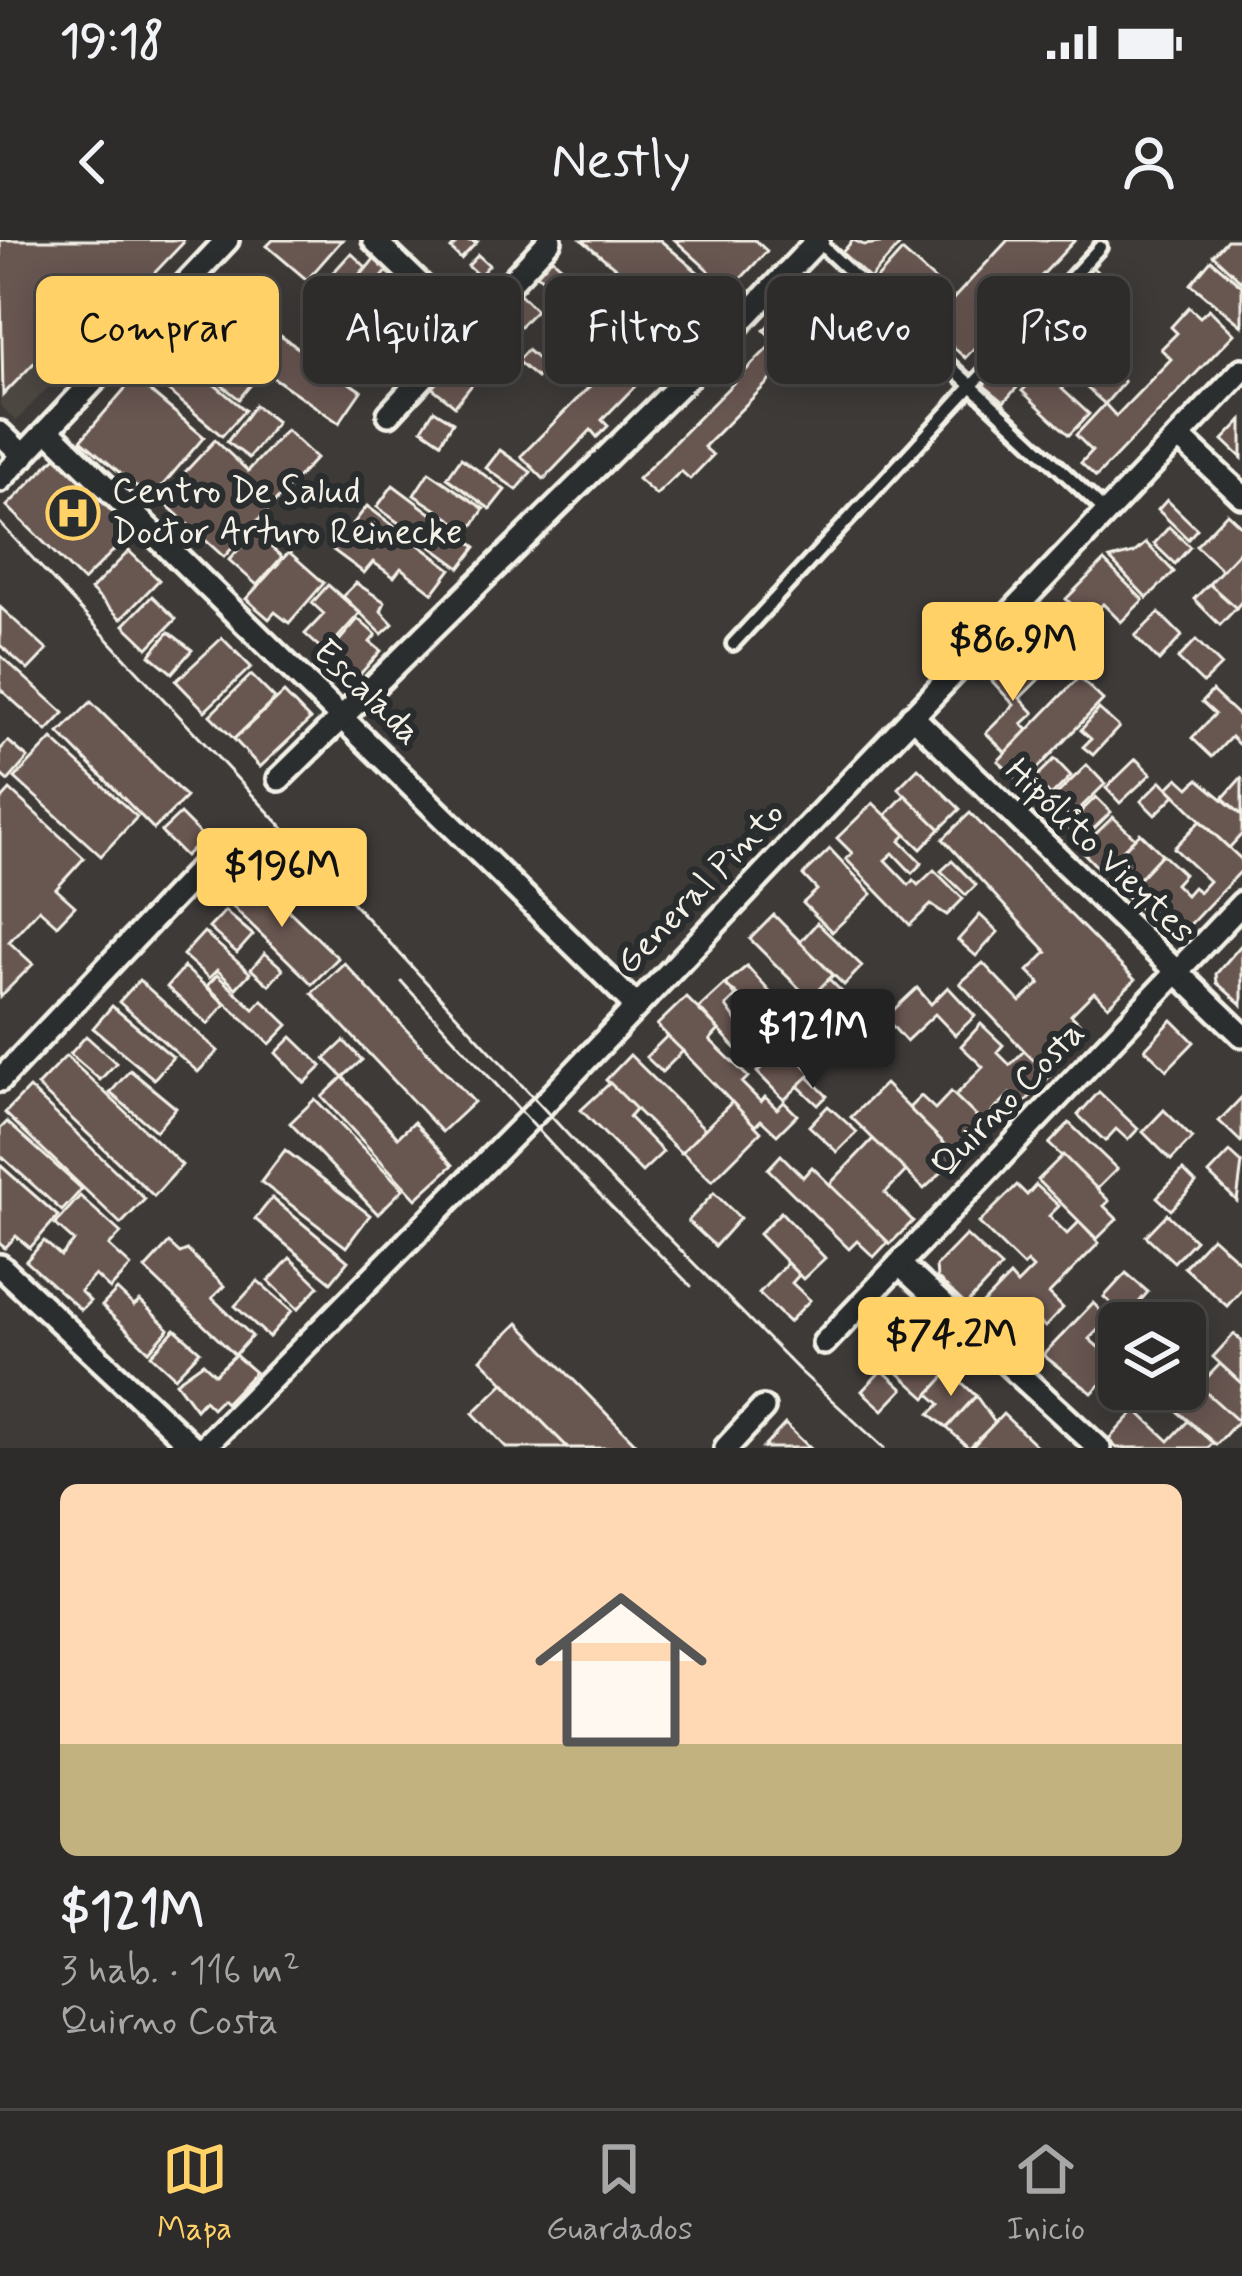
<!DOCTYPE html>
<html lang="es">
<meta charset="utf-8">
<style>
body{margin:0;font-family:Mynerve,sans-serif;background:#3a3836;color:#f1f3f6;height:100vh;display:flex;flex-direction:column;font-size:45px;white-space:nowrap}
*{box-sizing:border-box;margin:0}
p{font-size:39px;color:#a7a7a8}
.icon{flex:none;width:66px;height:66px;fill:none;stroke:currentColor;stroke-width:2;stroke-linecap:round;stroke-linejoin:round}
.map{position:relative;height:1208px;overflow:hidden}
.panel{display:flex;flex-direction:column;background:#2e2c2a;flex:1}
.panel>*{flex:none}
.banner{position:absolute;left:36px;top:36px;width:1170px;height:108px;display:flex;gap:24px}
.controls{position:absolute;left:1098px;top:1062px;display:grid;gap:24px}
.controls a{display:grid;place-items:center;width:108px;height:108px;border-radius:18px;background:#2e2c2a;box-shadow:0 6px 30px #0003,0 0 0 3px #494847;font-size:60px}
.price{position:absolute;translate:-50% -102px;padding:0 27px;border-radius:12px;background:#ffd166;color:#111;font-size:39px;line-height:78px;filter:drop-shadow(0 3px 6px #0008)}
.price::after{content:'';position:absolute;left:50%;top:72px;width:36px;height:27px;margin-left:-18px;background:inherit;clip-path:polygon(0 0,100% 0,50% 100%)}
.price.selected{background:#222;color:#fff}
ul{padding:0;list-style:none}
li{display:grid;align-content:center;gap:24px;height:636px;padding:0 60px}
li+li{border-top:3px solid #494847}
li span{display:grid;place-items:center;height:372px;border-radius:18px;color:#555}
li>.icon{margin-inline-start:auto}
span .icon{width:216px;height:216px;fill:#fffc;stroke-width:1}
li b{font-size:51px}
.tag{padding:0 42px;border-radius:18px;background:#2e2c2a;box-shadow:0 6px 30px #0003,0 0 0 3px #494847;font-size:42px;line-height:108px}
.tag.selected{background:#ffd166;color:#111}
.status{display:flex;justify-content:space-between;align-items:center;height:84px;padding:0 60px;background:#2e2c2a;direction:ltr}
.status svg{height:33px;fill:currentColor}
header{display:flex;justify-content:space-between;align-items:center;height:156px;padding:0 60px;background:#2e2c2a;font-size:54px;font-weight:600}
.tabs{display:flex;justify-content:space-around;align-items:center;height:168px;border-top:3px solid #494847;background:#2e2c2a;font-size:33px;color:#a7a7a8}
.tabs a{display:grid;justify-items:center;gap:6px}
.tabs .selected{color:#ffd166}
.map>svg:first-child{display:block}
.built{fill:#4d4643}
.building{fill:#685751;stroke:#f4f1e8;stroke-width:3}
.lines{fill:none;stroke-linecap:round;stroke-linejoin:round}
.service-casing{stroke:#f4f1e8;stroke-width:20}
.minor-casing{stroke:#f4f1e8;stroke-width:30}
.service{stroke:#2a2d2e;stroke-width:10}
.minor{stroke:#2a2d2e;stroke-width:21}
.tram{stroke:#f4f1e8;stroke-width:3}
.labels{text-anchor:middle;dominant-baseline:central;stroke-width:12;stroke-linejoin:round;paint-order:stroke}
.poi-label{font-size:36px;fill:#f4f1e8;stroke:#2a2d2e;text-anchor:start}
.street-label{font-size:36px;fill:#f4f1e8;stroke:#2a2d2e}
</style>
<div class="status"><b>19:18</b><svg viewBox="0 0 49 12"><path d="M0 12V9h3v3zM5 12V6h3v6zM10 12V3h3v9zM15 12V0h3v12zM26 1h20v11H26zM47 4h2v5h-2z"/></svg></div>
<header><svg class="icon" aria-label="back" viewBox="0 0 24 24"><path d="M15 5l-7 7 7 7"/></svg>Nestly<svg class="icon" aria-label="person" viewBox="0 0 24 24"><circle cx="12" cy="8" r="4"/><path d="M4 21q1-7 8-7t8 7"/></svg></header>
<div class="map">
<svg width="1242" height="1208" viewBox="0 0 1242 1208">
<rect width="100%" height="100%" fill="#3d3a38"/>
<filter id="ink" filterUnits="userSpaceOnUse"><feTurbulence type="fractalNoise" baseFrequency=".00833" numOctaves="2"/><feDisplacementMap in="SourceGraphic" scale="24" xChannelSelector="R" yChannelSelector="G"/><feConvolveMatrix kernelMatrix="1 2 1 2 8 2 1 2 1" color-interpolation-filters="sRGB"/></filter>
<g filter="url(#ink)">
<!-- built -->
<polygon class="built" points="0,0 189,0 16,181 0,165"/>
<!-- building -->
<g class="building">
<polygon points="0,0 183,0 183,3 103,87 85,70 3,155"/>
<polygon points="273,0 342,0 307,40 267,6"/>
<polygon points="460,0 477,2 461,19 451,9"/>
<polygon points="582,0 660,0 726,56 694,94"/>
<polygon points="675,0 755,0 767,11 730,50"/>
<polygon points="853,0 864,5 904,0 869,40 840,15"/>
<polygon points="1008,0 1075,0 965,118 929,85"/>
<polygon points="1227,0 1242,0 1242,42 1213,15"/>
<polygon points="902,11 947,51 919,82 874,42"/>
<polygon points="351,13 366,27 337,59 322,45"/>
<polygon points="478,15 489,25 479,36 468,26"/>
<polygon points="551,17 570,34 555,50 536,33"/>
<polygon points="374,19 388,30 362,62 348,51"/>
<polygon points="1211,20 1242,46 1242,86 1191,44"/>
<polygon points="1092,27 1112,45 1024,140 1004,122"/>
<polygon points="405,41 422,57 405,76 387,60"/>
<polygon points="823,43 844,60 814,94 794,77"/>
<polygon points="516,50 536,70 516,90 496,70"/>
<polygon points="576,52 588,62 593,56 607,69 623,52 646,73 620,102 608,106 594,99 565,132 553,120 566,105 545,85"/>
<polygon points="231,62 361,151 339,183 209,93"/>
<polygon points="1189,67 1200,77 1209,69 1234,94 1096,237 1081,223 1092,211 1076,195 1105,164 1116,176 1171,119 1161,109 1177,93 1171,87"/>
<polygon points="784,69 826,110 804,131 792,118 704,207 713,215 690,239 681,231 656,255 638,239 775,101 764,90"/>
<polygon points="319,77 339,98 359,79 374,94 339,128 300,110 302,94"/>
<polygon points="658,77 681,99 602,180 608,186 597,197 591,190 544,239 521,216"/>
<polygon points="193,85 258,136 239,159 175,108"/>
<polygon points="485,90 505,107 486,127 467,110"/>
<polygon points="527,110 547,127 537,138 517,121"/>
<polygon points="180,116 245,170 222,196 158,142"/>
<polygon points="450,122 475,141 455,166 430,146"/>
<polygon points="1053,122 1071,139 1062,149 1089,174 1069,195 1022,151 1044,129 1048,133"/>
<polygon points="1001,124 1022,142 1004,162 983,145"/>
<polygon points="1104,126 1124,142 1105,164 1086,147"/>
<polygon points="134,138 204,197 151,259 81,200"/>
<polygon points="255,165 277,182 249,218 227,202"/>
<polygon points="434,170 453,182 441,202 422,189"/>
<polygon points="1242,180 1242,218 1223,200"/>
<polygon points="286,190 316,218 224,317 160,259 215,200 248,231"/>
<polygon points="500,210 531,232 517,250 486,228"/>
<polygon points="58,215 134,290 83,341 7,266"/>
<polygon points="461,218 505,250 490,269 447,238"/>
<polygon points="429,232 484,269 469,291 414,255"/>
<polygon points="393,245 476,307 460,328 377,267"/>
<polygon points="1167,260 1197,289 1188,299 1158,270"/>
<polygon points="367,266 451,329 433,353 401,328 394,337 373,322 364,333 333,310"/>
<polygon points="1227,273 1242,287 1242,309 1222,330 1196,306"/>
<polygon points="1169,287 1190,307 1175,324 1154,304"/>
<polygon points="254,292 282,317 257,345 229,320"/>
<polygon points="1146,303 1174,332 1147,358 1110,319 1134,313"/>
<polygon points="129,311 159,340 121,379 91,350"/>
<polygon points="1240,311 1242,361 1236,368 1209,344"/>
<polygon points="289,312 324,343 289,383 275,372 269,379 246,359"/>
<polygon points="1104,321 1143,360 1121,382 1103,364 1088,380 1066,359"/>
<polygon points="356,343 385,362 381,371 393,384 382,394 343,356"/>
<polygon points="1209,344 1236,368 1220,385 1194,359"/>
<polygon points="328,345 360,373 325,412 305,394 324,374 312,363"/>
<polygon points="152,356 176,379 148,408 124,385"/>
<polygon points="0,367 47,410 28,430 0,405"/>
<polygon points="1159,373 1182,396 1159,421 1135,396"/>
<polygon points="1053,378 1078,403 1060,421 1035,397"/>
<polygon points="358,379 376,395 370,402 381,411 353,442 339,441 319,424"/>
<polygon points="169,392 192,410 172,433 150,415"/>
<polygon points="222,398 251,427 205,471 176,441"/>
<polygon points="1196,400 1221,425 1203,443 1178,419"/>
<polygon points="0,415 64,473 47,491 0,449"/>
<polygon points="1018,417 1039,439 1020,458 1034,473 1022,484 1028,490 1006,513 986,493 1014,465 992,441"/>
<polygon points="251,435 275,459 234,499 210,475"/>
<polygon points="1079,437 1103,460 1023,544 998,521"/>
<polygon points="1212,451 1242,479 1238,488 1242,500 1238,504 1231,497 1212,517 1192,498 1215,474 1202,462"/>
<polygon points="284,453 310,480 260,527 234,499"/>
<polygon points="91,462 186,557 154,589 59,493"/>
<polygon points="1099,469 1119,487 1093,515 1083,507 1091,499 1081,490"/>
<polygon points="52,499 137,577 101,616 15,538"/>
<polygon points="8,501 28,518 8,541 0,534 0,510"/>
<polygon points="1055,519 1071,536 1051,556 1034,539"/>
<polygon points="1136,519 1151,534 1120,563 1106,548"/>
<polygon points="1087,525 1105,544 1070,578 1052,559"/>
<polygon points="918,528 960,569 940,589 898,548"/>
<polygon points="1178,538 1189,548 1198,539 1242,575 1242,594 1229,608 1168,548"/>
<polygon points="1241,538 1242,540 1242,575 1223,558"/>
<polygon points="1161,541 1175,555 1155,575 1141,561"/>
<polygon points="10,550 84,618 56,649 75,666 57,685 39,669 9,702 33,724 0,757 0,561"/>
<polygon points="905,555 940,589 921,609 886,575"/>
<polygon points="1096,557 1111,572 1080,602 1066,586"/>
<polygon points="873,563 906,595 900,601 922,623 912,633 893,613 885,620 909,645 913,640 918,645 934,630 963,659 947,675 931,665 910,685 846,619 852,613 837,598"/>
<polygon points="970,573 1135,740 1108,766 1094,752 1071,775 1079,783 1039,826 960,743 983,723 1020,762 1040,743 1028,731 1047,712 943,599"/>
<polygon points="180,574 204,598 185,616 161,592"/>
<polygon points="1113,577 1135,598 1101,631 1080,609"/>
<polygon points="1200,581 1242,620 1242,630 1179,696 1168,695 1124,654 1162,614 1184,634 1175,644 1186,655 1193,647 1199,652 1209,641 1174,608"/>
<polygon points="1140,593 1162,614 1136,642 1113,621"/>
<polygon points="830,609 872,654 832,692 803,663 817,650 803,635"/>
<polygon points="952,621 976,645 966,655 941,631"/>
<polygon points="252,635 338,718 312,744 227,661"/>
<polygon points="225,671 253,695 237,713 209,688"/>
<polygon points="774,675 833,735 810,759 750,699"/>
<polygon points="980,675 998,692 976,716 958,700"/>
<polygon points="817,683 862,726 844,745 800,702"/>
<polygon points="204,692 250,733 236,748 217,730 209,738 183,715"/>
<polygon points="1242,704 1242,765 1217,743 1216,734"/>
<polygon points="265,713 283,729 269,745 251,729"/>
<polygon points="344,723 474,862 442,892 312,753"/>
<polygon points="747,726 776,759 759,774 725,744"/>
<polygon points="184,727 225,764 208,784 167,747"/>
<polygon points="217,735 254,769 262,760 288,785 270,804 207,746"/>
<polygon points="829,739 853,763 846,770 878,801 868,811 812,756"/>
<polygon points="139,740 218,811 198,832 119,762"/>
<polygon points="725,744 736,756 726,766 752,803 740,813 699,768"/>
<polygon points="948,747 975,776 955,795 935,774 906,801 885,778 917,748 931,764"/>
<polygon points="686,757 719,790 710,800 748,837 742,843 761,862 765,857 777,869 784,862 797,875 777,895 761,880 755,886 657,785"/>
<polygon points="112,766 173,817 154,839 93,788"/>
<polygon points="1172,780 1194,802 1167,830 1145,809"/>
<polygon points="981,784 1003,805 997,812 1010,825 1024,811 1050,836 1022,865 1010,854 982,882 955,856 983,827 961,806"/>
<polygon points="86,796 116,823 100,840 70,814"/>
<polygon points="667,796 683,811 662,832 646,817"/>
<polygon points="292,797 322,826 305,843 276,813"/>
<polygon points="344,801 362,820 343,837 325,819"/>
<polygon points="785,806 812,833 784,860 757,832"/>
<polygon points="630,815 705,889 681,913 606,840"/>
<polygon points="66,816 182,925 154,956 37,846"/>
<polygon points="130,830 176,868 156,891 110,853"/>
<polygon points="343,837 398,897 414,882 453,925 416,959 322,857"/>
<polygon points="808,837 827,856 818,865 798,846"/>
<polygon points="610,843 636,869 629,877 663,912 642,932 581,870"/>
<polygon points="885,844 958,917 924,949 851,877"/>
<polygon points="29,848 145,959 121,984 5,873"/>
<polygon points="951,852 982,882 953,912 909,868 921,856 935,869"/>
<polygon points="1099,852 1138,889 1128,900 1116,889 1105,901 1078,875"/>
<polygon points="1242,857 1242,901 1241,902 1219,881"/>
<polygon points="315,859 403,949 378,974 290,883"/>
<polygon points="732,862 761,892 712,941 682,912"/>
<polygon points="828,866 857,892 837,912 809,886"/>
<polygon points="1164,870 1192,898 1171,920 1143,892"/>
<polygon points="7,882 82,949 62,971 0,915 0,889"/>
<polygon points="1069,883 1117,929 1097,949 1049,904"/>
<polygon points="873,899 906,931 885,953 913,981 890,1004 829,945"/>
<polygon points="285,910 370,975 346,1007 261,942"/>
<polygon points="1230,912 1242,923 1237,961 1209,934"/>
<polygon points="781,915 803,937 812,927 888,1002 874,1017 857,1001 849,1009 768,929"/>
<polygon points="1063,915 1109,961 1104,966 1117,979 1097,999 1038,940"/>
<polygon points="0,925 58,976 30,1008 16,996 5,1008 0,1004"/>
<polygon points="1183,930 1196,943 1171,970 1157,957"/>
<polygon points="1017,945 1027,955 1036,945 1059,966 1049,976 1067,994 1079,982 1099,1003 1049,1054 1063,1068 1045,1087 1027,1070 1000,1097 975,1072 1010,1036 1017,1044 1033,1028 1027,1022 1023,1026 979,983"/>
<polygon points="714,953 740,978 715,1006 688,981"/>
<polygon points="80,956 121,993 109,1006 131,1026 110,1049 95,1035 80,1051 90,1061 81,1070 26,1021 44,1001 61,1016 74,1001 55,984"/>
<polygon points="272,958 348,1021 331,1042 255,979"/>
<polygon points="781,972 825,1018 803,1039 759,994"/>
<polygon points="1167,974 1195,1000 1174,1022 1146,996"/>
<polygon points="966,995 1001,1027 966,1065 937,1038 936,1026"/>
<polygon points="1212,997 1242,1024 1242,1049 1227,1066 1184,1027"/>
<polygon points="169,1003 180,1013 187,1010 224,1046 212,1058 252,1096 235,1115 145,1029"/>
<polygon points="290,1018 319,1046 298,1069 269,1041"/>
<polygon points="787,1023 799,1035 792,1043 810,1060 789,1082 759,1053"/>
<polygon points="1126,1033 1148,1052 1126,1077 1104,1057"/>
<polygon points="258,1041 292,1071 269,1097 235,1066"/>
<polygon points="117,1050 134,1066 140,1061 169,1089 149,1111 102,1066"/>
<polygon points="1093,1063 1109,1079 1089,1099 1119,1125 1092,1153 1043,1115"/>
<polygon points="895,1070 925,1098 893,1132 877,1118 887,1107 873,1094"/>
<polygon points="518,1083 640,1208 568,1208 481,1119"/>
<polygon points="175,1089 200,1111 175,1137 151,1115"/>
<polygon points="1234,1094 1242,1101 1242,1144 1213,1117"/>
<polygon points="924,1099 955,1126 926,1158 895,1130"/>
<polygon points="235,1115 255,1132 225,1163 221,1159 212,1168 204,1160 196,1169 176,1142 203,1123 215,1134"/>
<polygon points="1220,1124 1242,1144 1238,1181 1199,1146"/>
<polygon points="882,1130 903,1149 883,1170 862,1151"/>
<polygon points="950,1131 976,1156 947,1188 930,1174 940,1164 929,1154"/>
<polygon points="504,1143 568,1208 507,1208 473,1173"/>
<polygon points="1119,1143 1119,1149 1155,1149 1132,1174 1109,1154"/>
<polygon points="1199,1146 1238,1181 1216,1205 1177,1171"/>
<polygon points="976,1156 995,1183 969,1208 947,1188"/>
<polygon points="1136,1170 1169,1201 1188,1181 1213,1203 1208,1208 1117,1208 1108,1200"/>
<polygon points="1003,1174 1039,1208 971,1208"/>
<polygon points="785,1184 810,1208 763,1208"/>
</g>
<g class="lines">
<!-- service casing -->
<g class="service-casing">
<g id="service">
<polyline points="817,1 1106,272"/>
<polyline points="733,404 1100,7"/>
</g>
</g>
<!-- minor casing -->
<g class="minor-casing">
<g id="minor">
<polyline points="374,0 467,90"/>
<polyline points="389,174 550,0"/>
<polyline points="48,190 635,765"/>
<polyline points="0,193 24,216"/>
<polyline points="1179,197 1242,256"/>
<polyline points="0,240 227,0"/>
<polyline points="912,476 1242,795"/>
<polyline points="279,539 691,134 818,0"/>
<polyline points="0,840 220,608"/>
<polyline points="899,1024 1099,1208"/>
<polyline points="0,1026 194,1208"/>
<polyline points="824,1103 1242,663"/>
<polyline points="203,1208 543,865 1242,130"/>
<polyline points="726,1208 763,1168"/>
</g>
</g>
<!-- service -->
<use href="#service" class="service"/>
<!-- minor -->
<use href="#minor" class="minor"/>
<!-- tram -->
<g class="tram">
<polyline points="0,283 584,912 801,1132 884,1208"/>
<polyline points="402,742 570,925 691,1046"/>
</g>
</g>
</g>
<!-- icons -->
<defs>
<g id="hospital-ring" transform="scale(2.7)"><circle r="9.5" fill="#2a2d2e" stroke="#ffd166" stroke-width="1.5"/><path d="M-5-5h3v3.5h4V-5h3V5h-3V1.5h-4V5h-3Z" fill="#ffd166"/></g>
</defs>
<g fill-rule="evenodd">
<use href="#hospital-ring" x="73" y="273"/>
</g>
<g class="labels">
<!-- poi labels -->
<g class="poi-label">
<text x="112" y="252">Centro De Salud<tspan x="112" dy="41">Doctor Arturo Reinecke</tspan></text>
</g>
<!-- street labels -->
<g class="street-label">
<text transform="translate(366 453) rotate(44)">Escalada</text>
<text transform="translate(1099 612) rotate(44)">Hipólito Vieytes</text>
<text transform="translate(701 649) rotate(-46)">General Pinto</text>
<text transform="translate(1009 860) rotate(-46)">Quirno Costa</text>
</g>
</g>
</svg>
<div class="controls">
<a><svg class="icon" aria-label="layers" viewBox="0 0 24 24"><path d="M12 4l9 5-9 5-9-5zM3 14l9 5 9-5"/></svg></a>
</div>
<b class="price" style="left:1013px;top:464px">$86.9M</b>
<b class="price" style="left:282px;top:690px">$196M</b>
<b class="price selected" style="left:813px;top:851px">$121M</b>
<b class="price" style="left:951px;top:1159px">$74.2M</b>
<div class="banner">
<a class="tag selected">Comprar</a>
<a class="tag">Alquilar</a>
<a class="tag">Filtros</a>
<a class="tag">Nuevo</a>
<a class="tag">Piso</a>
</div>
</div>
<section class="panel">
<ul>
<li><span style="background:linear-gradient(#ffd9b3 70%,#c2b280 0)"><svg class="icon" aria-label="home" viewBox="0 0 24 24"><path d="M3 11l9-7 9 7M6 9v11h12V9"/></svg></span><div><b>$121M</b><p>3 hab. · 116 m²</p><p>Quirno Costa</p></div></li>
</ul>
</section>
<nav class="tabs">
<a class="selected"><svg class="icon" aria-label="map" viewBox="0 0 24 24"><path d="M3 6l6-2 6 2 6-2v14l-6 2-6-2-6 2zM9 4v14M15 6v14"/></svg>Mapa</a>
<a><svg class="icon" aria-label="saved" viewBox="0 0 24 24"><path d="M7 4h10v16l-5-4-5 4z"/></svg>Guardados</a>
<a><svg class="icon" aria-label="home" viewBox="0 0 24 24"><path d="M3 11l9-7 9 7M6 9v11h12V9"/></svg>Inicio</a>
</nav>
